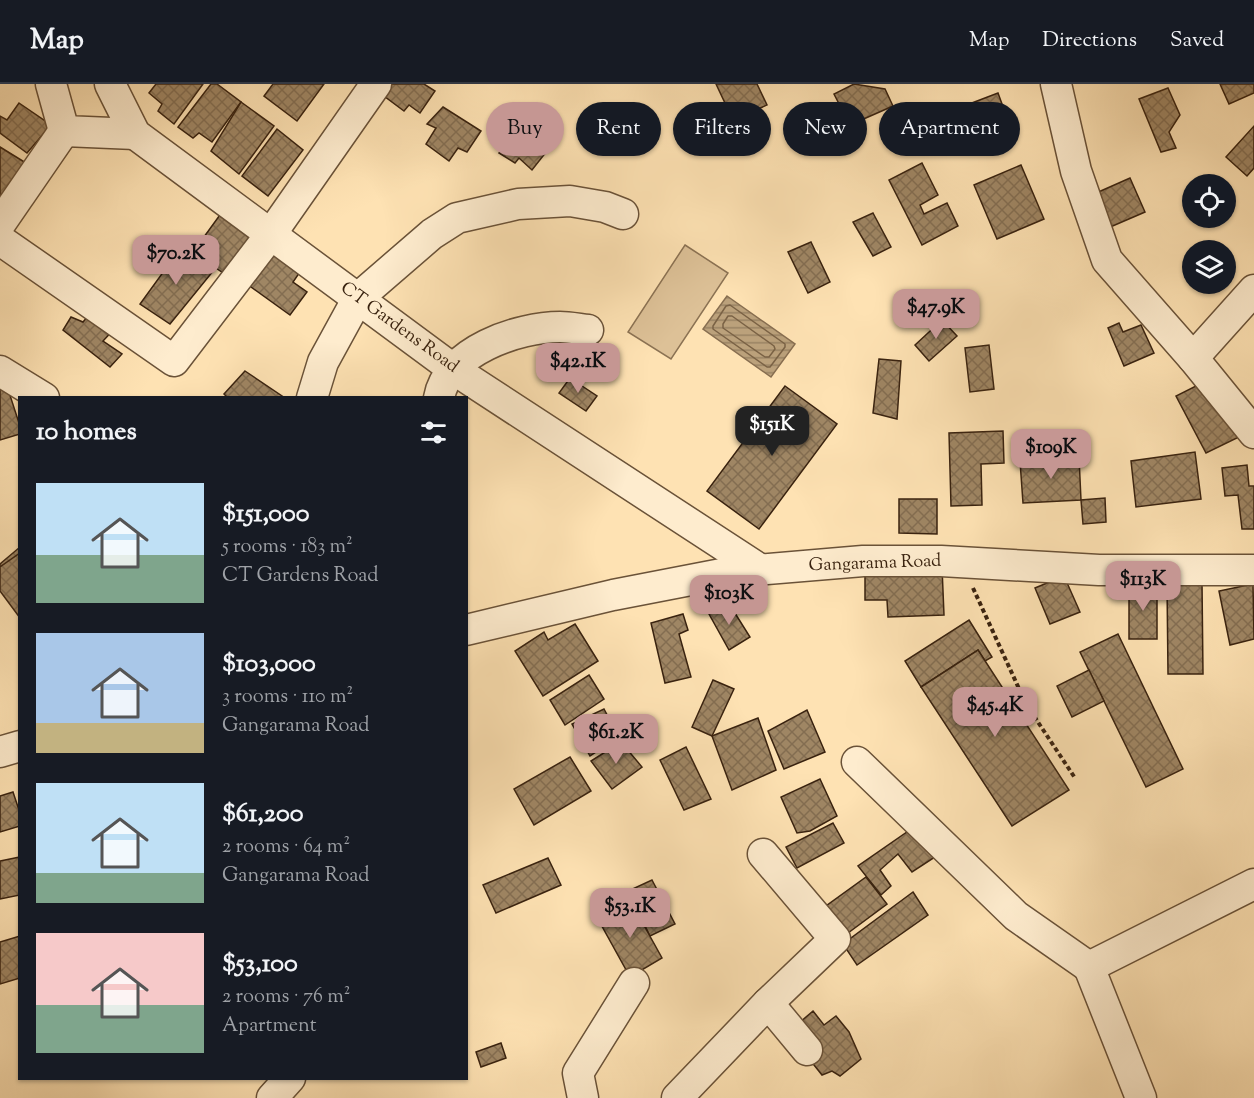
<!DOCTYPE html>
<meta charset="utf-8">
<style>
body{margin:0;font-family:"Sorts Mill Goudy",serif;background:#20242c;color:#f1f3f6;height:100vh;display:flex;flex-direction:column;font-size:22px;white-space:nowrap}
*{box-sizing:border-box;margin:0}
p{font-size:20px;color:#9ea1a6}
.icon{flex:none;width:33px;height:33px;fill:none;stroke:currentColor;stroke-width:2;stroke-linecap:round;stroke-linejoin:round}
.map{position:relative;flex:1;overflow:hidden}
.drawer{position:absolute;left:18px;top:312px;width:450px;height:684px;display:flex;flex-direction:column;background:#171b24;border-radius:0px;box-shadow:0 2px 4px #0004}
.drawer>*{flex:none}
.hud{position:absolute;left:486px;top:18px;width:570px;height:54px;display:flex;gap:12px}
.buttons{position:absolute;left:1182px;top:90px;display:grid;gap:12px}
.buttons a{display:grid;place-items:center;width:54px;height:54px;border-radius:50%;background:#171b24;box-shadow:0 2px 4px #0004;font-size:30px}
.price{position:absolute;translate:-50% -51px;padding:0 14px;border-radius:12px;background:#c59692;color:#111;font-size:20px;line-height:39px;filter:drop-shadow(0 2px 3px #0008)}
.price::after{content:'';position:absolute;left:50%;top:36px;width:18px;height:14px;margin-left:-9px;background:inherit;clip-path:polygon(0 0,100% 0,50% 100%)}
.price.current{background:#222;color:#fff}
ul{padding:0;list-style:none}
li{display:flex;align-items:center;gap:18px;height:150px;padding:0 18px}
li span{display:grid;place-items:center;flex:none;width:168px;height:120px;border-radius:0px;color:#555}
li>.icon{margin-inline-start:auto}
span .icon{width:72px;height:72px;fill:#fffc;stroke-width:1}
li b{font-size:26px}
h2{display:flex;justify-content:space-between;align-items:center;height:72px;padding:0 18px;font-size:26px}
.pill{padding:0 21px;border-radius:27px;background:#171b24;box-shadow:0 2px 4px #0004;font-size:21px;line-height:54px}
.pill.current{background:#c59692;color:#111}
header{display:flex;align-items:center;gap:36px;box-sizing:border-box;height:84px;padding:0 30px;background:#171b24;border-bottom:2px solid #363941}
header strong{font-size:28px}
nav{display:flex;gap:33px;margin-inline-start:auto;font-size:21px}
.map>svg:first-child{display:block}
.garden{fill:#ddc197;stroke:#8b7253;stroke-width:1.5}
.water{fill:url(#water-rules);stroke:#876e50;stroke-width:1.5}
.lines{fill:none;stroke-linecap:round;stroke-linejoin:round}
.shore{stroke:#7a6245;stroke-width:1.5}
.building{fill:url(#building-cross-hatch);stroke:#39220f;stroke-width:1.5}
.minor-casing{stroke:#6a5238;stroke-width:33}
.path{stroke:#39220f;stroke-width:4;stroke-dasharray:4.5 3;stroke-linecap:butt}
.minor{stroke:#feecce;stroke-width:30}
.labels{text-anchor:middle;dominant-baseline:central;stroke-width:4.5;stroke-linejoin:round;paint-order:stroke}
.street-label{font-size:18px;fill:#39220f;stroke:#feecce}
</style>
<header>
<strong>Map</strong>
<nav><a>Map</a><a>Directions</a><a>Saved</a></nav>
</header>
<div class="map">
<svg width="1254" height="1014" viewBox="0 0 1254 1014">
<defs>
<pattern id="water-rules" width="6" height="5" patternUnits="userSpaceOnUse" patternTransform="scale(1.5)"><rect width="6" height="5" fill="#bba17b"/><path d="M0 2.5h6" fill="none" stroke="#998363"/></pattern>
<pattern id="building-cross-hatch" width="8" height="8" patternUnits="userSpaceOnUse" patternTransform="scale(1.5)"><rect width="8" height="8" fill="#9f8664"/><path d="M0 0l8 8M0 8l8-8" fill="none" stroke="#836d51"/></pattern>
</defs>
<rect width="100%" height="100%" fill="#fee2b3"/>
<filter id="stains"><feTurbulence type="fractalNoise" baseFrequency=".00333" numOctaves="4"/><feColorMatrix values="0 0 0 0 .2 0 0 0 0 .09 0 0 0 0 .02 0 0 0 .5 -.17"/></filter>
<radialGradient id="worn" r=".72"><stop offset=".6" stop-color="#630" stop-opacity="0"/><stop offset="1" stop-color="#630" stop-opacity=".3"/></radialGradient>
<!-- garden -->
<polygon class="garden" points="685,161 728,189 671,275 628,248"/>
<!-- water -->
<polygon class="water" points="727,212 795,260 771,293 703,245"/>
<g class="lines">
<!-- shore -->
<g class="shore">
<polygon points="730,221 785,260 785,263 770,283 767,283 713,245 713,242 726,222"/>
<polygon points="728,232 732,232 774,262 775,265 769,273 765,273 723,244 723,240"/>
</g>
</g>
<!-- building -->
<g class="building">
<polygon points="156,0 203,0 174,40 158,27 162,20 149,9"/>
<polygon points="211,0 217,0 241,18 212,58 199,49 193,54 178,43"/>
<polygon points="273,0 324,0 297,37 264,12"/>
<polygon points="392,0 424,0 435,7 420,29 409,21 404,27 384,12"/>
<polygon points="716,0 757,0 767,21 733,36"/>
<polygon points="854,0 885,5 893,22 850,41 834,10"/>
<polygon points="1220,0 1254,0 1254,9 1229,20"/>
<polygon points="1168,4 1180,31 1169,48 1176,64 1161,68 1139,15"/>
<polygon points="998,9 1013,50 959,70 943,30"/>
<polygon points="241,18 274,42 239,90 211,67"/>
<polygon points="19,19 51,41 27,69 0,49 0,32 7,36"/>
<polygon points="922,20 935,49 898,67 884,37"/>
<polygon points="443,23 481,47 467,68 458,64 449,77 426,60 436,44 427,40"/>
<polygon points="533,39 554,58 532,86 519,74 515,79 499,69 511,52 519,56"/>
<polygon points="1254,42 1254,84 1247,92 1226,73"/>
<polygon points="277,45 303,66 268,112 242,92"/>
<polygon points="0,63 26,79 1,112 0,112"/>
<polygon points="922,79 938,111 920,121 924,130 947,119 958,142 922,161 889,96"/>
<polygon points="1021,81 1044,135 997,155 974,101"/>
<polygon points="1130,94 1145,128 1108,144 1094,110"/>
<polygon points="225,124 253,154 226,191 193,168"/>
<polygon points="873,129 891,163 873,172 853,138"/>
<polygon points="811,158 830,198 808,209 788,168"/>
<polygon points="180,165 214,186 170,240 140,220"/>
<polygon points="275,165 302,185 293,198 307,208 290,231 244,198"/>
<polygon points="94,225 118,241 103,257 122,270 110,283 63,246 71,233 83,238"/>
<polygon points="942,236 957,252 929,277 915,261"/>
<polygon points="1119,239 1123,248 1141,241 1154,269 1124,282 1108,244"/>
<polygon points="989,261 994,305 970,308 965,264"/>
<polygon points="879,275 901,277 897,335 873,329"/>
<polygon points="245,287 285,314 228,314 224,310"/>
<polygon points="570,294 597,312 586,327 559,309"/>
<polygon points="1206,297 1241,352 1206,369 1176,312"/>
<polygon points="6,299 20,342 20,350 0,356 0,301"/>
<polygon points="785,302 837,340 759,445 707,407"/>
<polygon points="1003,347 1004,379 981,380 982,421 951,422 949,349"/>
<polygon points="1195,368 1201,415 1136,423 1131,377"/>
<polygon points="1079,373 1081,416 1023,419 1020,377"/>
<polygon points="1247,381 1249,402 1254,402 1254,445 1242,445 1238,411 1225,412 1222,384"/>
<polygon points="1105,414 1106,438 1083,440 1081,416"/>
<polygon points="899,415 937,415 937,450 899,449"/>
<polygon points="20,463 20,514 0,494 0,480"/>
<polygon points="20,469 20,534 0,507 0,483"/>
<polygon points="942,483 944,531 888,533 887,516 865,516 865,486"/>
<polygon points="1064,492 1080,528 1050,540 1035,504"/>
<polygon points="1202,499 1203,590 1168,590 1167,500"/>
<rect x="1129" y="500" width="28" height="55"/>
<polygon points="1253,500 1254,555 1230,561 1219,507"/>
<polygon points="728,518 750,553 729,566 709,530"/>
<polygon points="683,530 688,546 679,550 691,593 665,599 651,539"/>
<polygon points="969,536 992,573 985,577 978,566 921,603 905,577"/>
<polygon points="575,540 598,577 543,612 515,567 544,548 548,556"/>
<polygon points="1118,550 1183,685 1146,703 1080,568"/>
<polygon points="978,566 1069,706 1012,742 921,603"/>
<polygon points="1089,586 1104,617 1072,633 1057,602"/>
<polygon points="589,591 604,615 565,641 550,616"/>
<polygon points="713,596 734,605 712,652 692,643"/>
<polygon points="604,625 619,653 590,672 572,640"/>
<polygon points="807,626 825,668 784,685 768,647"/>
<polygon points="758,634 776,686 732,706 712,652"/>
<polygon points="621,658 642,683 612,705 591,677"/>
<polygon points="686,663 711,715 684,726 660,676"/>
<polygon points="570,673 591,707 534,741 514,705"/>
<polygon points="820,695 837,732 810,747 797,749 781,713"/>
<polygon points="13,708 20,729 20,742 0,748 0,712"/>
<polygon points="833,739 844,759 797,784 786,763"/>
<polygon points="917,741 938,771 912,788 898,770 880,786 891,802 881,811 858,782"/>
<polygon points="20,773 20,811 0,815 0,777"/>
<polygon points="548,774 561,801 496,829 483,801"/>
<polygon points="866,793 887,820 848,849 826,822"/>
<polygon points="652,796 675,840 650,852 628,807"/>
<polygon points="913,808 928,831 857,881 843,860"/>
<polygon points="631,818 662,874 630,893 598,835"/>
<polygon points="20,852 20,894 0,900 0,858"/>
<polygon points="813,927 824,941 836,932 849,948 861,975 840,992 832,987 822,991 802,966 799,939"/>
<polygon points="501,959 506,974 481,983 476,968"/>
</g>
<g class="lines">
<!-- minor casing -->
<g class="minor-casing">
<g id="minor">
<polyline points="51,0 64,47 135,50"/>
<polyline points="110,0 135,50 453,285 761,486"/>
<polyline points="1056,0 1076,87 1107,176 1193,274 1254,349"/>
<polyline points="0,140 64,47"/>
<polyline points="0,156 174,277 271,150 376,0"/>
<polyline points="1193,274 1254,206"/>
<polyline points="0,287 44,314"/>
<polyline points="312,314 323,278 358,214 432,150 457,134 518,120 570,117 605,123 623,130"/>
<path d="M439,314C447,267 518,243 560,243C569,243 579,245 588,246"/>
<polyline points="466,546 613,511 732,488 863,477 941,477 1099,486 1254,486"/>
<polyline points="0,668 20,662"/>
<polyline points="857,678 1016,832 1089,883 1254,800"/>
<polyline points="763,770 835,855 768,919"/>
<polyline points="1089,883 1141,1014"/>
<polyline points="272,1014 290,994"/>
<polyline points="583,1014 578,989 634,899"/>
<polyline points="677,1014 768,919 807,966"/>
</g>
</g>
<!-- path -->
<polyline class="path" points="973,504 1026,620 1075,694"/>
<!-- minor -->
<use href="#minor" class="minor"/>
</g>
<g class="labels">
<!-- street labels -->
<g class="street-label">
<text transform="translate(399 244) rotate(36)">CT Gardens Road</text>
<text transform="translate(875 480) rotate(-2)">Gangarama Road</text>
</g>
</g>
<rect width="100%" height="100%" filter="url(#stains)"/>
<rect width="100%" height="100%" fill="url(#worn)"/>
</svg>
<div class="buttons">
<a><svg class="icon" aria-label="locate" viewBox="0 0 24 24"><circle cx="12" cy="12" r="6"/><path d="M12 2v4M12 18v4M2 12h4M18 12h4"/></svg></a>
<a><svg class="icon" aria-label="layers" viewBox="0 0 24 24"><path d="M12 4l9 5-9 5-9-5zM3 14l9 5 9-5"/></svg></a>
</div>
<b class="price" style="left:176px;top:202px">$70.2K</b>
<b class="price" style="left:936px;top:256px">$47.9K</b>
<b class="price" style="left:578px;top:310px">$42.1K</b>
<b class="price current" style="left:772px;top:373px">$151K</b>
<b class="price" style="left:1051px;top:396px">$109K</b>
<b class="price" style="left:1143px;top:528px">$113K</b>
<b class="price" style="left:729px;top:542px">$103K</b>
<b class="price" style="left:995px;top:654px">$45.4K</b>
<b class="price" style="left:616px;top:681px">$61.2K</b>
<b class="price" style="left:630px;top:855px">$53.1K</b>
<div class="hud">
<a class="pill current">Buy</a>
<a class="pill">Rent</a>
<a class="pill">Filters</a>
<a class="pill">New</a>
<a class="pill">Apartment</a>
</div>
<section class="drawer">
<h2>10 homes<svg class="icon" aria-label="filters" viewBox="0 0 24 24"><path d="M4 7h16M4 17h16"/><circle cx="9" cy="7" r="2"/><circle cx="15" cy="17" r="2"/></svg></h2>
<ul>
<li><span style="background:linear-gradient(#bfe0f5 60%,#7fa58c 0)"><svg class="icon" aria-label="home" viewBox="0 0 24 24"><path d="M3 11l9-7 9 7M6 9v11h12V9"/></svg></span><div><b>$151,000</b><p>5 rooms · 183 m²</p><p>CT Gardens Road</p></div></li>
<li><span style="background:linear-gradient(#a9c7e8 75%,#c2b280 0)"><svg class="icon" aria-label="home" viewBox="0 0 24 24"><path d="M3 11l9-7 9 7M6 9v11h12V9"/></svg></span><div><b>$103,000</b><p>3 rooms · 110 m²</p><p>Gangarama Road</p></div></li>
<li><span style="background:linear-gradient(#bfe0f5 75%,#7fa58c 0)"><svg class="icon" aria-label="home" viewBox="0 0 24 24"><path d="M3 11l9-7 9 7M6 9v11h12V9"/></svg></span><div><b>$61,200</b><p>2 rooms · 64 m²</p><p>Gangarama Road</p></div></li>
<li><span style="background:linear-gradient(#f6c9c9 60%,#7fa58c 0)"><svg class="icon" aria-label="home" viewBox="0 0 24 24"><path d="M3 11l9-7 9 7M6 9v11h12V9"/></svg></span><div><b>$53,100</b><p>2 rooms · 76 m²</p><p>Apartment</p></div></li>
</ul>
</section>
</div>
